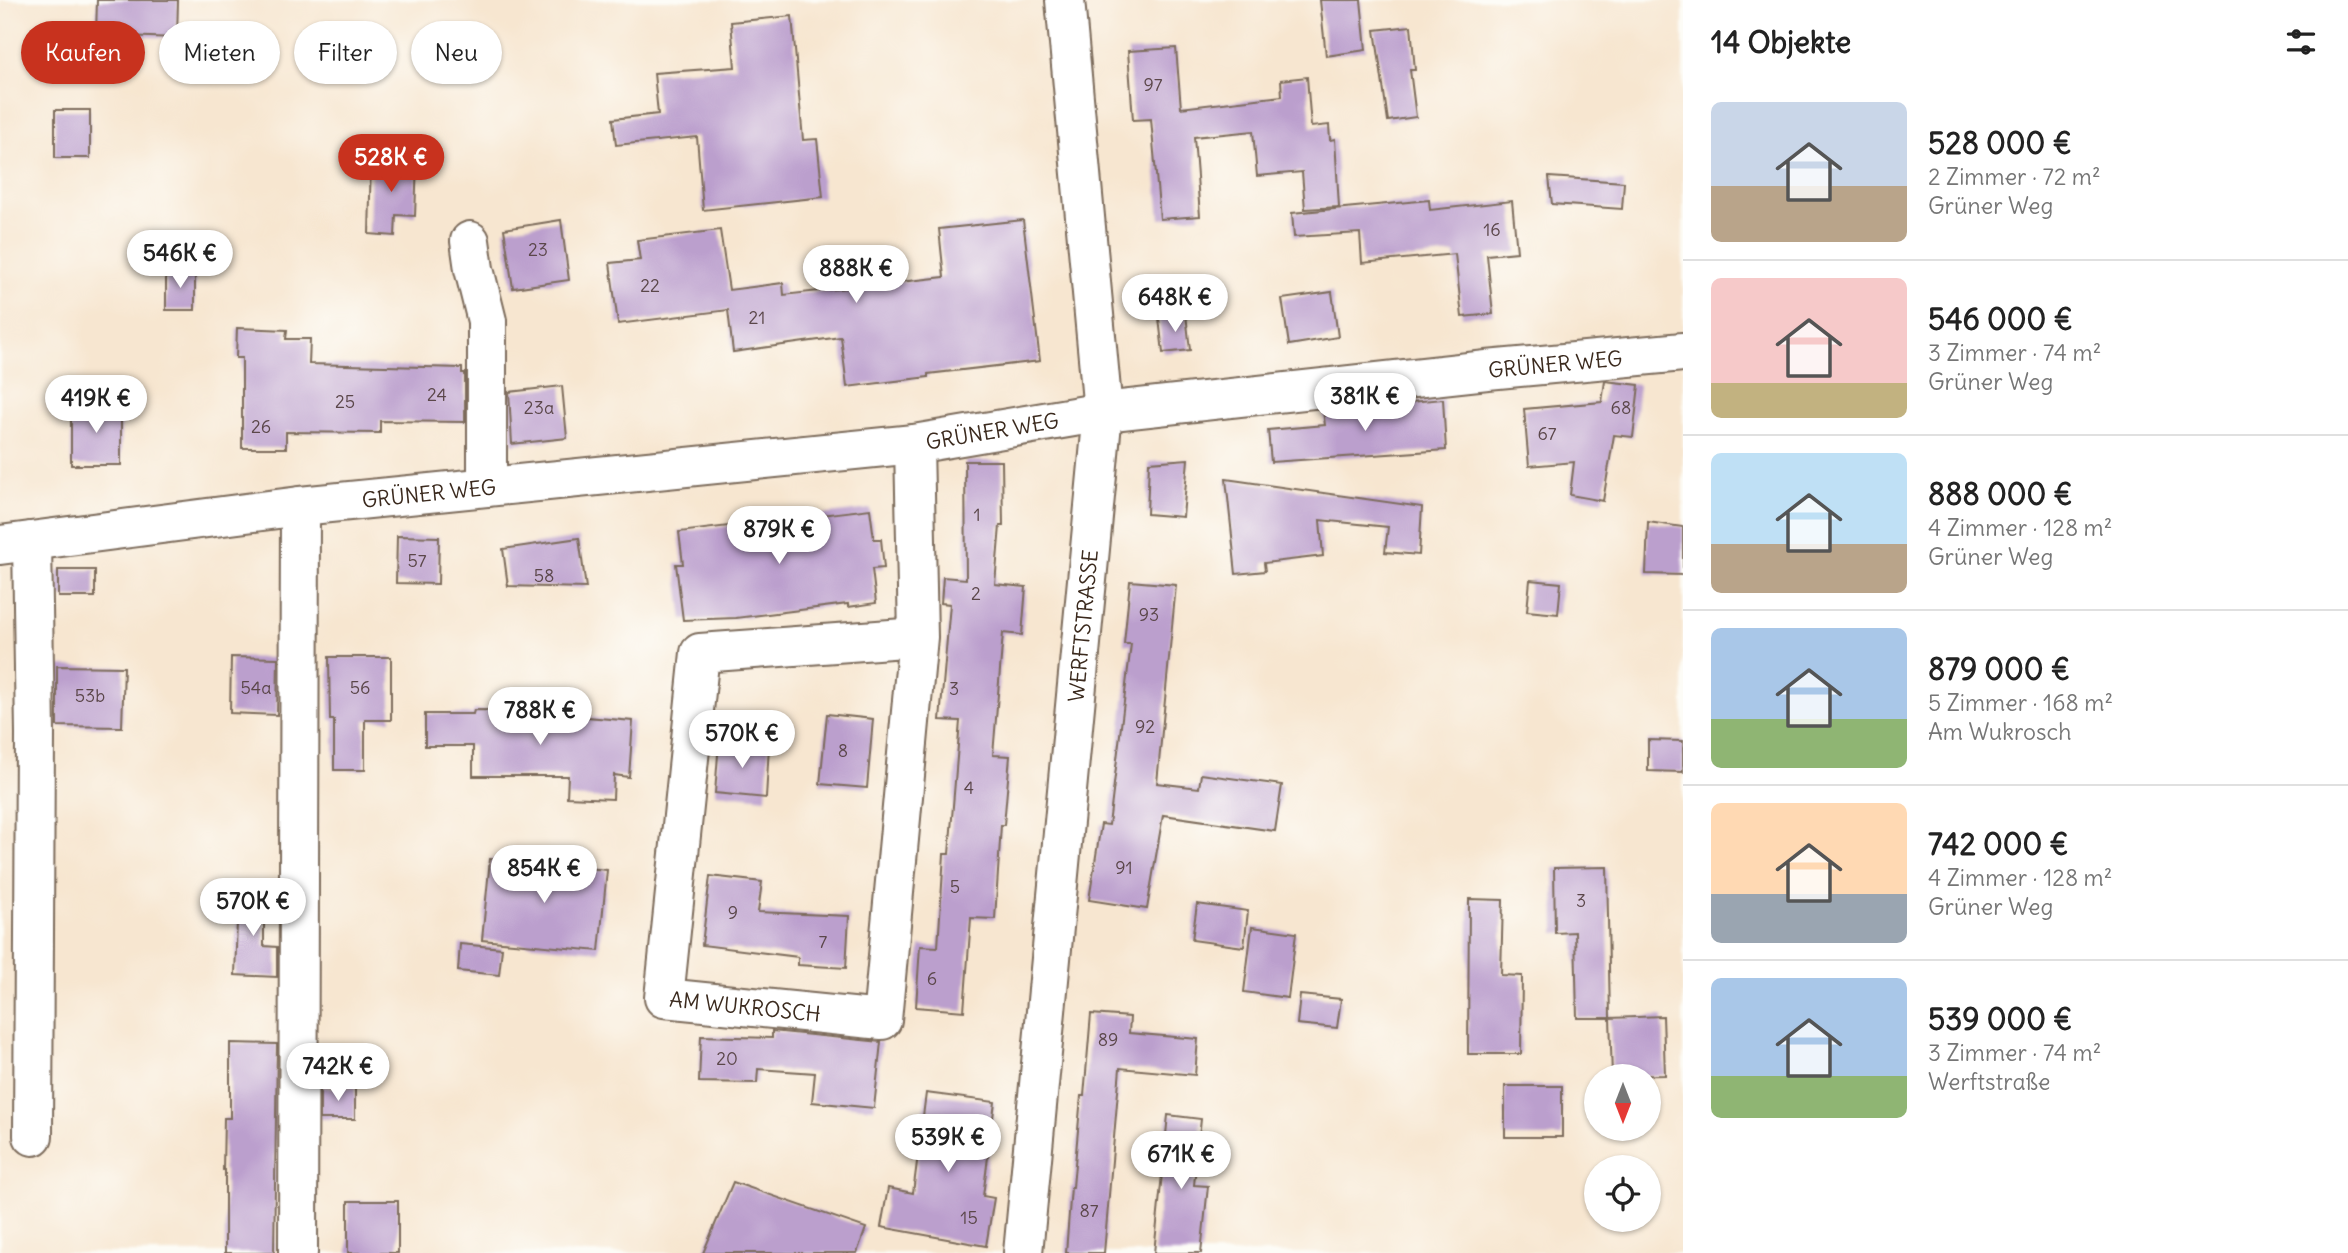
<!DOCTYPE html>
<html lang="de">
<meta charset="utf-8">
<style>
body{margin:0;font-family:Delius,sans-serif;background:#f2f2f2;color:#222;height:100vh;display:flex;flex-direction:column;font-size:26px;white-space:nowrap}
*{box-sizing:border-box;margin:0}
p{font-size:23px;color:#767676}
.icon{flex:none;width:38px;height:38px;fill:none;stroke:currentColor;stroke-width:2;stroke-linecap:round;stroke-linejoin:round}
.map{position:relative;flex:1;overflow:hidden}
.panel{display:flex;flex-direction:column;background:#fff;width:665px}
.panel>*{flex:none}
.guide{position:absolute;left:21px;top:21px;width:665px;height:63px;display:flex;gap:14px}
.needle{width:46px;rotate:180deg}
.buttons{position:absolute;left:1584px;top:1064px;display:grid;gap:14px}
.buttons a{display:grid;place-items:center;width:77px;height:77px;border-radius:50%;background:#fff;box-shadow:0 2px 5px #0004;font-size:35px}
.price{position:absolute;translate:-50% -60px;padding:0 16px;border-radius:24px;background:#fff;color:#222;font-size:23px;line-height:46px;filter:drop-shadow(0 2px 4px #0008)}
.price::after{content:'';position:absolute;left:50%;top:42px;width:21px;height:16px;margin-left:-10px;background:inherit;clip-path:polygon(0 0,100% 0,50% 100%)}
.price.active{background:#c8321e;color:#fff}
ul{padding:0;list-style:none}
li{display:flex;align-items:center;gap:21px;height:175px;padding:0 28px}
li+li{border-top:2px solid #e0e0e0}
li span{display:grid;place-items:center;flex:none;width:196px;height:140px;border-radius:10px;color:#555}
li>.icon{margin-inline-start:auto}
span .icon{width:84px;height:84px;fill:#fffc;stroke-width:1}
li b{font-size:30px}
h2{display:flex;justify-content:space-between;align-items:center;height:84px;padding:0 28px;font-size:30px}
.tag{padding:0 24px;border-radius:32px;background:#fff;box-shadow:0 2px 5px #0004;font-size:24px;line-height:63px}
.tag.active{background:#c8321e;color:#fff}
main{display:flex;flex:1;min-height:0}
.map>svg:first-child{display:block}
.building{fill:#bb9fcd}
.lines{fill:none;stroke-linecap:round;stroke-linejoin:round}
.minor-casing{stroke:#7d6c5c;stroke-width:42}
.minor{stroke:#fff;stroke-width:38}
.labels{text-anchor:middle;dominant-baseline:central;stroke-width:7;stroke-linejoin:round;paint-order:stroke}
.number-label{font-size:18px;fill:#5b474a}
.street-label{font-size:21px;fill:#3b2a1e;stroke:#fdfcf7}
</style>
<main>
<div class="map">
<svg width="1683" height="1253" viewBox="0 0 1683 1253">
<rect width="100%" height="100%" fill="#fdfcf7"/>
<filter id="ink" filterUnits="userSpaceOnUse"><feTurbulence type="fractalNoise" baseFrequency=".0143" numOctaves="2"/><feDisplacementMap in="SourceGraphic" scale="14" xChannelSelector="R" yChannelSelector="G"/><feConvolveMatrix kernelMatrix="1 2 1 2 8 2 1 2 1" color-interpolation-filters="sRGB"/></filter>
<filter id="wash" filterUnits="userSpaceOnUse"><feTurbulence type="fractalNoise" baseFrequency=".00686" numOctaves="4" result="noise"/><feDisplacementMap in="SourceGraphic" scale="28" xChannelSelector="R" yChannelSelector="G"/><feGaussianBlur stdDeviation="1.57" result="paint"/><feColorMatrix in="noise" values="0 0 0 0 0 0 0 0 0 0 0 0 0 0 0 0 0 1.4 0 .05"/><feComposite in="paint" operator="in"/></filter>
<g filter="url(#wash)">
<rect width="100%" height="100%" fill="#f7e6d0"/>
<g id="blocks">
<!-- building -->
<g class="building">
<polygon points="97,0 178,0 177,38 96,35"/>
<polygon points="1320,0 1361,0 1366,50 1326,56"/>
<polygon points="792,16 803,140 817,139 823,197 703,210 697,137 616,145 613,119 658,114 654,73 735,67 731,22"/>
<polygon points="1411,26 1415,70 1410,70 1416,117 1388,121 1375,30"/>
<polygon points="1176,48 1181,108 1282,96 1281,80 1307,77 1311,127 1329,125 1330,140 1335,139 1339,207 1305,209 1302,172 1257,176 1253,131 1194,137 1200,216 1160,219 1151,119 1133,120 1128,51"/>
<rect x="55" y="110" width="35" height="48"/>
<polygon points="371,160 417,161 415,216 396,215 395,236 369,234"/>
<polygon points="1549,177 1624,182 1622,209 1552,204"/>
<polygon points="1429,200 1430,210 1512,201 1517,252 1487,255 1493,314 1462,317 1455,254 1362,263 1360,233 1294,237 1292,213"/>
<polygon points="561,220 569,280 513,288 504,229"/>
<polygon points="1023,220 1040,361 928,374 928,377 847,387 841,337 733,352 728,310 618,324 610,263 640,260 637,240 720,230 729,290 783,283 784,295 944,277 939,229"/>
<rect x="166" y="269" width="29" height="41"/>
<polygon points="1332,292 1338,337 1289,345 1282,299"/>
<polygon points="1186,314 1190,350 1163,353 1159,318"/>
<polygon points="237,328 287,330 286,339 310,339 309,364 462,368 462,373 465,373 465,422 380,421 380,433 286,432 286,448 242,448 242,358 236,358"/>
<polygon points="1605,381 1639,385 1633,437 1614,435 1603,501 1570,495 1574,462 1529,466 1524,409 1602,402"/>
<polygon points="562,386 567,438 512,444 509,392"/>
<polygon points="1443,399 1446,450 1271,462 1268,430 1325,425 1323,410"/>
<rect x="71" y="405" width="50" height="60"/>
<polygon points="1188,459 1183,517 1147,514 1149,462"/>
<polygon points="965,461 1002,461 1003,526 1000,526 995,584 1026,587 1022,635 1003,633 993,755 1010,756 1004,825 1001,825 995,919 971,918 964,1011 916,1007 920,946 938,947 944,854 949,854 960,721 940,720 950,604 941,603 943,577 966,579"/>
<polygon points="1226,479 1422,507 1419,555 1385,552 1388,527 1320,520 1323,556 1264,563 1265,571 1236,574"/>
<polygon points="870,509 874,539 881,539 884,568 872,569 876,603 848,607 848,604 736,618 683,620 676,564 683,564 679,532"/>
<polygon points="1648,522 1683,527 1683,575 1646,574"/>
<polygon points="397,536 439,537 438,584 396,583"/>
<polygon points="579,538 586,588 508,586 503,549"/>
<rect x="58" y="570" width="37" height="27"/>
<polygon points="1530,580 1561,583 1558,614 1527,611"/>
<polygon points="1130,581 1176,585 1157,783 1199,788 1201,774 1282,785 1275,831 1163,815 1147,909 1089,900 1101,824 1109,825 1131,644 1124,644"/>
<polygon points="231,657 278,658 277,715 230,713"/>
<polygon points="329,657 391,657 391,720 365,720 365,770 334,770 334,720 330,720"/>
<polygon points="57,666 124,667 122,727 57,726"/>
<polygon points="474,710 540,711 540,713 633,721 629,777 614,775 613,799 567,797 568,776 473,776 473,746 425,746 425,714 473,714"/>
<polygon points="827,714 873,719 867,788 820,784"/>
<polygon points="1648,740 1683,741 1683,772 1648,771"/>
<polygon points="719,742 769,746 766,798 715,793"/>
<polygon points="490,859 607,870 599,951 482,940"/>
<polygon points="1607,867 1610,1018 1663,1016 1665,1075 1612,1076 1610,1018 1577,1018 1575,932 1555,933 1554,868"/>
<polygon points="710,876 762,882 758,912 849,916 846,968 798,965 798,957 702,945"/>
<polygon points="236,891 264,891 264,946 277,947 277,977 235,975 237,922"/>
<polygon points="1469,899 1503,900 1501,975 1522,976 1521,1054 1468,1054"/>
<polygon points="1197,904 1248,911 1244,947 1192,940"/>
<polygon points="1252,927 1296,933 1288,998 1244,992"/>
<polygon points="460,944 502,948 499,975 458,971"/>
<polygon points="1300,995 1341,999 1337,1028 1297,1024"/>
<polygon points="1091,1014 1130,1017 1129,1033 1198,1039 1195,1075 1120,1068 1104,1253 1066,1253 1071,1187 1073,1187 1081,1096 1084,1096"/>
<polygon points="772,1031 881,1042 874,1108 812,1102 815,1073 758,1069 757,1083 699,1082 701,1036 772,1038"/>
<polygon points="230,1043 277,1044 274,1253 225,1253 225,1170 223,1170 224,1118 230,1118"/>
<rect x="1505" y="1086" width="57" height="51"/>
<rect x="320" y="1087" width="35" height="32"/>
<polygon points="926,1093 995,1102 983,1196 994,1198 986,1246 881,1227 888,1188 913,1193"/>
<polygon points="1168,1115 1201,1119 1194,1185 1208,1186 1201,1253 1154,1253"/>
<polygon points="733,1182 866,1228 857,1253 703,1253"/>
<rect x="348" y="1201" width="50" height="52"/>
</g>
</g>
</g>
<g filter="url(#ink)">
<use href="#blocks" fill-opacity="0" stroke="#7d6c5c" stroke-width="2"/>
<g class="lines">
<!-- minor casing -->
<g class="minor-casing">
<g id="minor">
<polyline points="470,241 474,269 487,321 487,487"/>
<path id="s1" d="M914,444L918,637L700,653L664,998L882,1020L918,637"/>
<polyline points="32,541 35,734 33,1136"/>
<path id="s2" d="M0,545L300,506L914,444L1103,412L1487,370L1683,352"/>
<polyline points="298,1253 300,506"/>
<path id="s3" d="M1023,1253L1103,412L1065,0"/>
</g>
</g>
<!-- minor -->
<use href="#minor" class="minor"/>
</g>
</g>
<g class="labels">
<!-- number labels -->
<g class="number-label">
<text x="1153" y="84">97</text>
<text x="1492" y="229">16</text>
<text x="538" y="249">23</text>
<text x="650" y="285">22</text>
<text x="757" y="317">21</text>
<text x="437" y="394">24</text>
<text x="345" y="401">25</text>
<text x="539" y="407">23a</text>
<text x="1621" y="407">68</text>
<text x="261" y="426">26</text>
<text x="1547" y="433">67</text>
<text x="977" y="514">1</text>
<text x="417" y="560">57</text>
<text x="544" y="575">58</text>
<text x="976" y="593">2</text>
<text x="1149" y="614">93</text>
<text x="256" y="687">54a</text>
<text x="360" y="687">56</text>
<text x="954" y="688">3</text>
<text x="90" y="695">53b</text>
<text x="1145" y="726">92</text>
<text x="843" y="750">8</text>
<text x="969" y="787">4</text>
<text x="1124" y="867">91</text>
<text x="955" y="886">5</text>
<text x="1581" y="900">3</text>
<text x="733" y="912">9</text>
<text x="823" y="941">7</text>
<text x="932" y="978">6</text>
<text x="1108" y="1039">89</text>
<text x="727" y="1058">20</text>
<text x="1089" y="1210">87</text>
<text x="969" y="1217">15</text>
</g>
<!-- street labels -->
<g class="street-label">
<text stroke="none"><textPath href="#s2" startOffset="1566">GRÜNER WEG</textPath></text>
<text stroke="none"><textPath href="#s2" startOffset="999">GRÜNER WEG</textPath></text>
<text stroke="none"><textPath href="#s2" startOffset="432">GRÜNER WEG</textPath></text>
<text stroke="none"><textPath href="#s3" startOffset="630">WERFTSTRASSE</textPath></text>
<text stroke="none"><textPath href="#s1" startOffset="840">AM WUKROSCH</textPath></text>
</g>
</g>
</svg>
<div class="buttons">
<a><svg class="needle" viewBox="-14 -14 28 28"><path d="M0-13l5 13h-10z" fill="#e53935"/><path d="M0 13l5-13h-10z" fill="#767676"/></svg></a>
<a><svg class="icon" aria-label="locate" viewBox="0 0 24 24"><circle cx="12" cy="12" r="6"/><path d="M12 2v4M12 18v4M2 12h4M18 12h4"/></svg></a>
</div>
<b class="price active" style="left:391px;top:194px">528K €</b>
<b class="price" style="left:180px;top:290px">546K €</b>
<b class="price" style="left:856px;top:305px">888K €</b>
<b class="price" style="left:1175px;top:334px">648K €</b>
<b class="price" style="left:1365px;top:433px">381K €</b>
<b class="price" style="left:96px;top:435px">419K €</b>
<b class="price" style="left:779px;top:566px">879K €</b>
<b class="price" style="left:540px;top:747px">788K €</b>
<b class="price" style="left:742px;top:770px">570K €</b>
<b class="price" style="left:544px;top:905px">854K €</b>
<b class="price" style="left:253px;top:938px">570K €</b>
<b class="price" style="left:338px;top:1103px">742K €</b>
<b class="price" style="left:948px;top:1174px">539K €</b>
<b class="price" style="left:1181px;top:1191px">671K €</b>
<div class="guide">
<a class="tag active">Kaufen</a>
<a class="tag">Mieten</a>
<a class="tag">Filter</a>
<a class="tag">Neu</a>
</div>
</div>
<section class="panel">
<h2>14 Objekte<svg class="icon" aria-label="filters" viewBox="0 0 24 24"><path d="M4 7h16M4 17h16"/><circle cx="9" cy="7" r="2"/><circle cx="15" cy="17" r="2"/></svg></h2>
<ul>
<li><span style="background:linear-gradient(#c9d6e8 60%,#b9a48a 0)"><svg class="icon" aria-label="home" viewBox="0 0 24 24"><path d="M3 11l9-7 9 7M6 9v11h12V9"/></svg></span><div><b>528 000 €</b><p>2 Zimmer · 72 m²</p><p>Grüner Weg</p></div></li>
<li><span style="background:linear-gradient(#f6c9c9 75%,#c2b280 0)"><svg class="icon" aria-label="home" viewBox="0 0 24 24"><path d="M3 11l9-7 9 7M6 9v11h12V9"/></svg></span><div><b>546 000 €</b><p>3 Zimmer · 74 m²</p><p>Grüner Weg</p></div></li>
<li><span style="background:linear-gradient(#bfe0f5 65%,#b9a48a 0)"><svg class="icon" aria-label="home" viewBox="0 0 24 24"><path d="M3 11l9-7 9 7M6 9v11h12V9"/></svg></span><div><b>888 000 €</b><p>4 Zimmer · 128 m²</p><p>Grüner Weg</p></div></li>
<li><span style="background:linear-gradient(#a9c7e8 65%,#8fb573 0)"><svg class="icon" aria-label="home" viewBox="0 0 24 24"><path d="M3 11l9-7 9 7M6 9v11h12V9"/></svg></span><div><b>879 000 €</b><p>5 Zimmer · 168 m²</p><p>Am Wukrosch</p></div></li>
<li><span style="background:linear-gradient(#ffd9b3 65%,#9aa5b1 0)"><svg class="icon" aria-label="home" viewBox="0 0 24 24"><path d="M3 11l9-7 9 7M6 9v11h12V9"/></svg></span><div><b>742 000 €</b><p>4 Zimmer · 128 m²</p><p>Grüner Weg</p></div></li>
<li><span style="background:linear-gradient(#a9c7e8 70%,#8fb573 0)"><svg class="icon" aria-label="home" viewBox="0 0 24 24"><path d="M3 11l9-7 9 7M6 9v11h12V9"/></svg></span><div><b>539 000 €</b><p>3 Zimmer · 74 m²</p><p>Werftstraße</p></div></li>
</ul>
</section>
</main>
